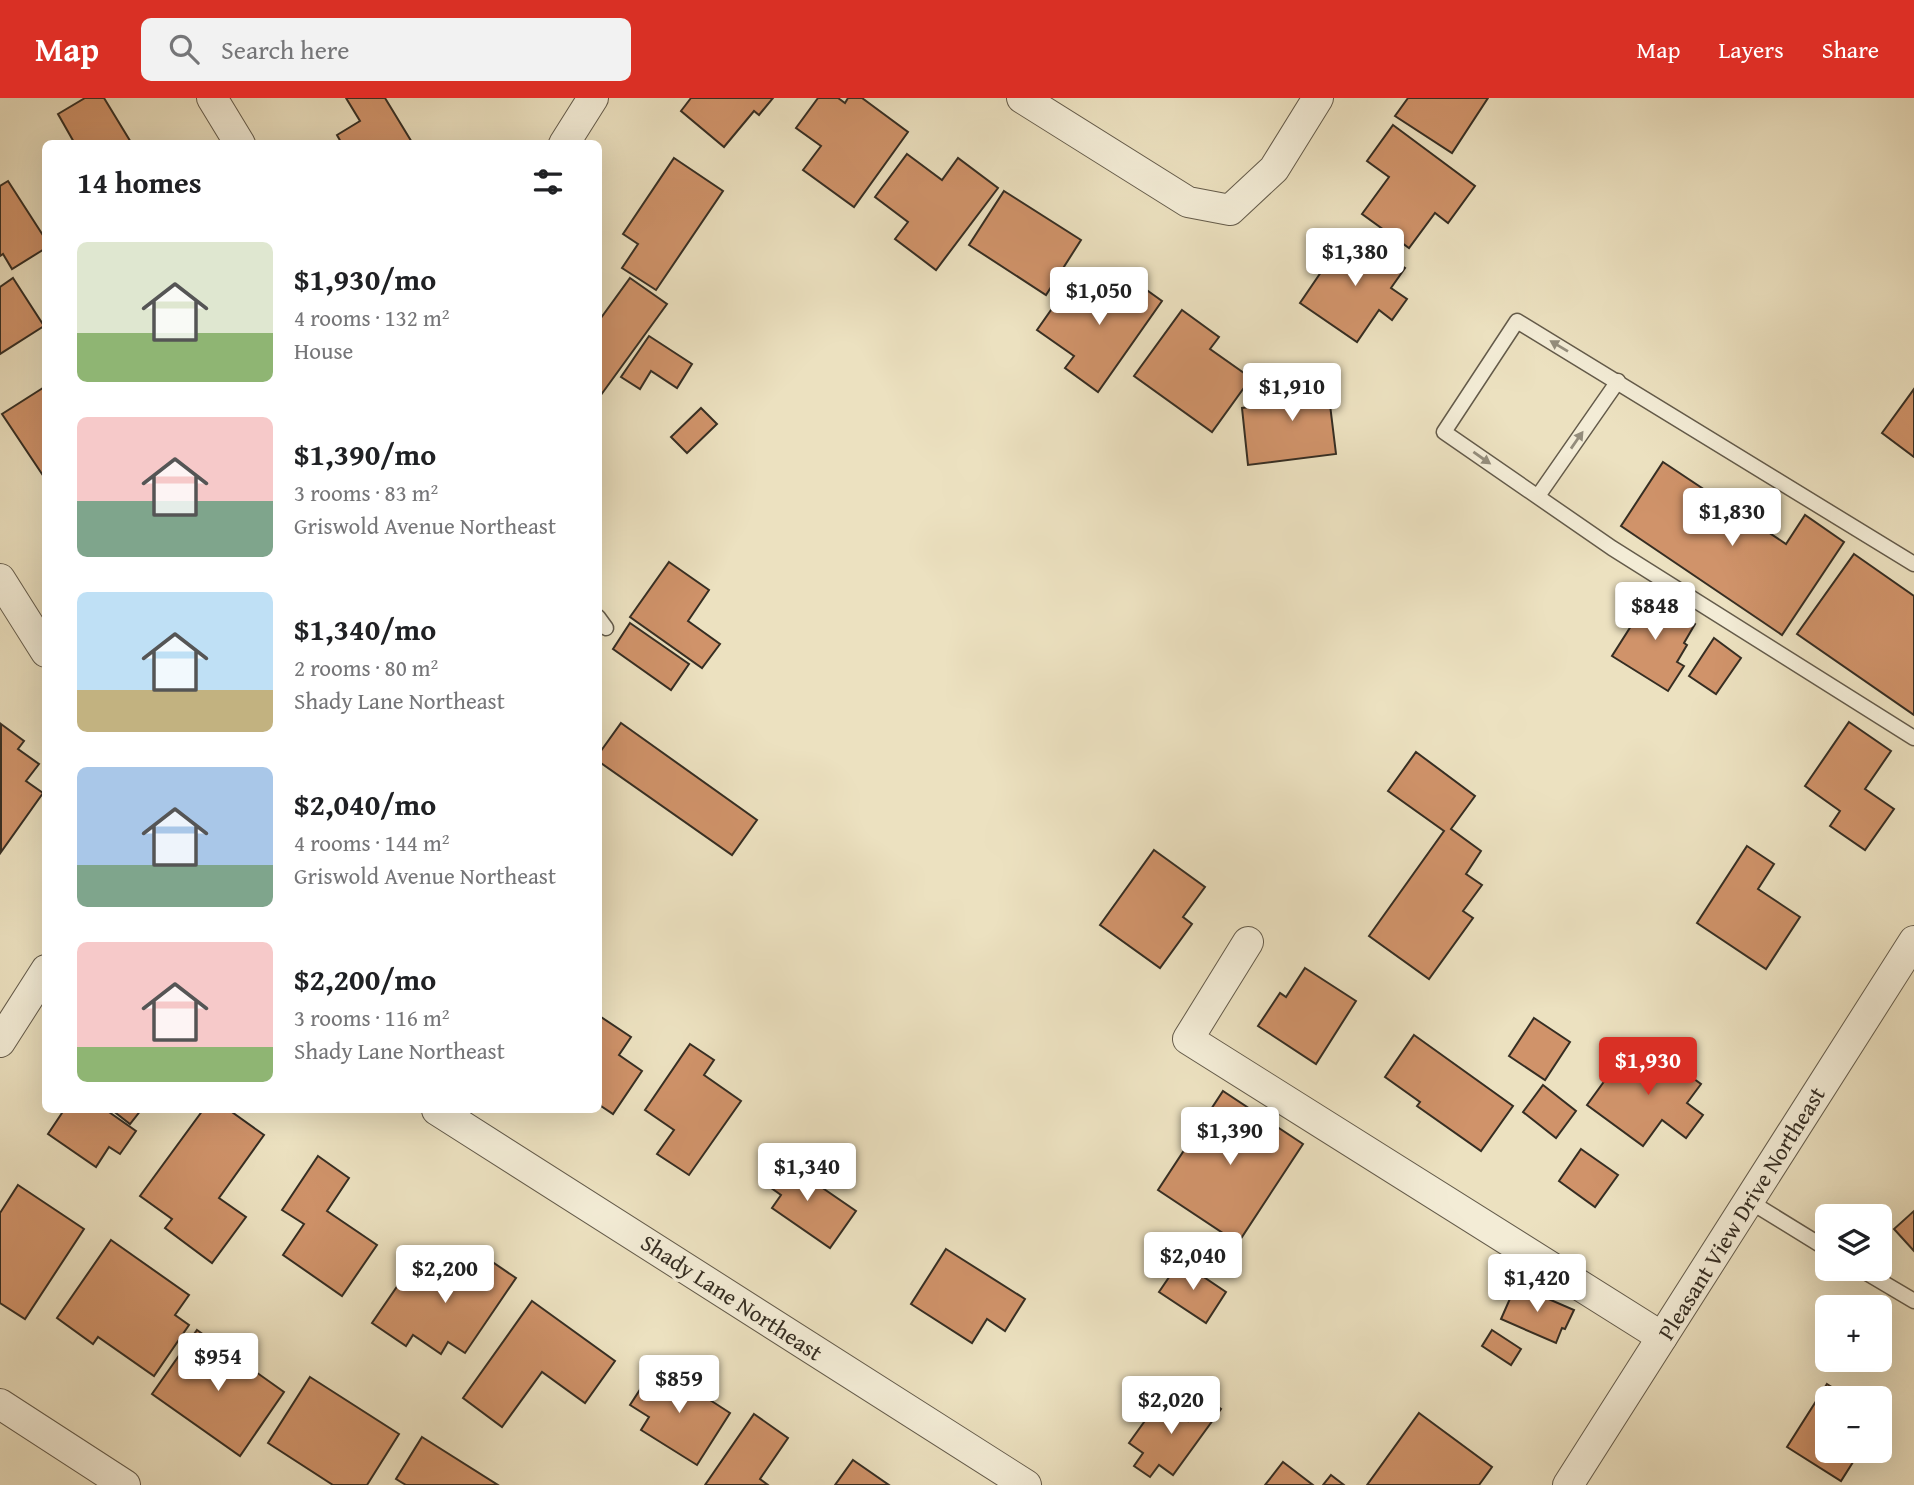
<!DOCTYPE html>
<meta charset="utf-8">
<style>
body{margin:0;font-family:"Gentium Book Plus",serif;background:#f2f2f2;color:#202124;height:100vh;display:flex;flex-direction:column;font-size:26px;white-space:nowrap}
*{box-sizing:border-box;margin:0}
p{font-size:23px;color:#757577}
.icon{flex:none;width:38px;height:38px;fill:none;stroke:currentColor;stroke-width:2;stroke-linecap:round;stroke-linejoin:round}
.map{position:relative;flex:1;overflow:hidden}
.drawer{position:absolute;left:42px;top:42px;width:560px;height:973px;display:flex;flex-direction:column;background:#fff;border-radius:10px;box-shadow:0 7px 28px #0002}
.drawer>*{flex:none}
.controls{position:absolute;left:1815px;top:1106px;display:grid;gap:14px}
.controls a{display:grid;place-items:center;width:77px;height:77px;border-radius:10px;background:#fff;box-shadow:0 7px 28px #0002;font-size:35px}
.price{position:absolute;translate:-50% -60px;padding:0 16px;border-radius:7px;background:#fff;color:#222;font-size:23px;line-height:46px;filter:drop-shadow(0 2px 4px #0008)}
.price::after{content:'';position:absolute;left:50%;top:42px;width:21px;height:16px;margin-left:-10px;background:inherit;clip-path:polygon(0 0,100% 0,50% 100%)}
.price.selected{background:#d93025;color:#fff}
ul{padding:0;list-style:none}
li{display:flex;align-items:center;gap:21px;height:175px;padding:0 35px}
li span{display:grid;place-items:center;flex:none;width:196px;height:140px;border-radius:10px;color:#555}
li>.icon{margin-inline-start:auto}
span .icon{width:84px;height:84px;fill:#fffc;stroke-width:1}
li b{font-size:30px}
h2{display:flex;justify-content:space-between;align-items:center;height:84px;padding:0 35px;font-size:30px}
header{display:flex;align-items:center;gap:42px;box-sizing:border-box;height:98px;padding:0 35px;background:#d93025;color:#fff}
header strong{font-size:33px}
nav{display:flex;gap:38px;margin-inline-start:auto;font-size:24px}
.search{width:490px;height:63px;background:#f2f2f2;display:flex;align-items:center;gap:18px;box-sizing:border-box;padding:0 24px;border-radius:10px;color:#757577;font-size:26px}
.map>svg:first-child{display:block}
.building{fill:#d0936a;stroke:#362e23;stroke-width:2}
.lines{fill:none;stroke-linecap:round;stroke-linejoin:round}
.service-casing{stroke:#645b4a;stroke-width:17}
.minor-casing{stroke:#645b4a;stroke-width:32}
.service{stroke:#f3ecd6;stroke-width:14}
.minor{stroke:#f3ecd6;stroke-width:30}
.oneway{fill:#948d7c}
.labels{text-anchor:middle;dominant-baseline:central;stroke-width:7;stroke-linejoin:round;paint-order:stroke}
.street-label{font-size:23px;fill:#362e23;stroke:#f3ecd6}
</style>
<header>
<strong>Map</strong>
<div class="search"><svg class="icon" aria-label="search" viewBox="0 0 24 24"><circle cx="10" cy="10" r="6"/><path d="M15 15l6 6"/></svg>Search here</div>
<nav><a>Map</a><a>Layers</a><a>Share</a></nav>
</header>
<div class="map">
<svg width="1914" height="1387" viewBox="0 0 1914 1387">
<rect width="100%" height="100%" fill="#ece1c0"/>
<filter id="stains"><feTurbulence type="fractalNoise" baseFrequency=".00286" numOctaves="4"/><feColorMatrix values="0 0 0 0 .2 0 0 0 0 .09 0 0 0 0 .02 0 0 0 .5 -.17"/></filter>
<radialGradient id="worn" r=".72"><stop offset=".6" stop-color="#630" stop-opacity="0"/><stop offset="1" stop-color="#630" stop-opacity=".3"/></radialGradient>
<!-- building -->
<g class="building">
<polygon points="85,0 104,0 132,46 75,46 58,16"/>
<polygon points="346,0 385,0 413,46 342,46 337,37 360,23"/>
<polygon points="691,0 773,0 759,17 754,13 724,49 681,13"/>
<polygon points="818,0 838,0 845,5 848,0 862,0 908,34 854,109 803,72 821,48 796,30"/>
<polygon points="1408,0 1488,0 1452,55 1395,18"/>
<polygon points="1393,27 1475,88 1448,125 1435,115 1409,150 1362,116 1389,79 1367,63"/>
<polygon points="907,56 942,82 958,60 998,90 936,172 895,141 908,124 875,99"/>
<polygon points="674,60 723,93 656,192 622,170 638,146 623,136"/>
<polygon points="8,83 46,142 46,150 12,171 3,156 0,158 0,88"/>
<polygon points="1004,93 1081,142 1046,197 969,147"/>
<polygon points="1349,133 1405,170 1391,190 1407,201 1392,222 1379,212 1357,244 1300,205"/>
<polygon points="1120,173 1162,203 1098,294 1065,270 1074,258 1037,232 1070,185 1098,205"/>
<polygon points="13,180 44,228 0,256 0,189"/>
<polygon points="630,180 667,206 598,301 598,224"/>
<polygon points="1182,212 1219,239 1210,251 1251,280 1212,334 1134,278"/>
<polygon points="649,238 692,266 677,290 651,273 640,291 621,279"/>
<polygon points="1326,274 1336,356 1248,367 1242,310 1286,305 1283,279"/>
<polygon points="46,288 46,382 2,316"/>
<polygon points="1914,291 1914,359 1882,335"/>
<polygon points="701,310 717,326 687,355 671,339"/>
<polygon points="1663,364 1786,446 1805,417 1844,444 1782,537 1621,428"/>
<polygon points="1854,456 1914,498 1914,617 1797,536"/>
<polygon points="669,464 709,492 688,523 720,546 702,570 630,519"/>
<polygon points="1645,495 1695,526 1684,545 1687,547 1677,564 1684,568 1668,593 1612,558 1638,517 1633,514"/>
<polygon points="630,525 689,566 671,592 613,551"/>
<polygon points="1714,540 1741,560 1716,596 1689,578"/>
<polygon points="1849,624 1891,653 1865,691 1894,711 1865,752 1830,728 1840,713 1805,688"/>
<polygon points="621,625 757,722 732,757 598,663 598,657"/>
<polygon points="1,626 24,643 18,651 39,666 26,683 43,695 1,754"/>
<polygon points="1416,654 1475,698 1451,731 1481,753 1466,776 1482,787 1463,813 1473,820 1429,881 1369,838 1444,733 1388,693"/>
<polygon points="1747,748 1774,766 1758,791 1800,819 1766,871 1697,825"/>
<polygon points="1154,752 1205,789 1183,819 1192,826 1160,870 1100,827"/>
<polygon points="1305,870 1356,903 1316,966 1258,928 1280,895 1286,899"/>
<polygon points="598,917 631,939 619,957 642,973 613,1016 598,1006"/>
<polygon points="1534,920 1570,944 1545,982 1509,958"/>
<polygon points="1414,937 1513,1008 1481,1053 1417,1008 1420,1004 1385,979"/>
<polygon points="690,946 714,962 704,977 741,1003 689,1077 657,1056 674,1032 645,1012"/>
<polygon points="1647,947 1701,986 1687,1005 1703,1017 1686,1040 1662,1022 1643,1048 1587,1007 1619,963 1630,972"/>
<polygon points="1543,987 1576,1013 1556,1040 1523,1014"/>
<polygon points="1223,993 1303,1046 1238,1145 1158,1092"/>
<polygon points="64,1012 106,1012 136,1033 120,1056 109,1049 96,1069 48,1036"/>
<polygon points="112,1012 141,1012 130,1026"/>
<polygon points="203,1012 229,1012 264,1037 219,1100 246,1119 212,1165 165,1130 172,1121 140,1098"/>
<polygon points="1581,1051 1618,1077 1595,1109 1559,1083"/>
<polygon points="318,1058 349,1080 327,1113 377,1147 342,1198 283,1157 304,1126 282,1112"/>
<polygon points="776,1058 856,1113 830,1150 772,1110 781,1097 760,1082"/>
<polygon points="18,1087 84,1131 25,1221 0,1205 0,1115"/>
<polygon points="1914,1113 1914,1153 1894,1131"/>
<polygon points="111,1142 189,1197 175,1217 189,1227 154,1278 98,1239 93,1246 57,1220"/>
<polygon points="946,1151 1025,1201 1005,1233 987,1221 972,1245 911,1206"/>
<polygon points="456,1156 474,1169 482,1157 516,1180 465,1255 448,1244 441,1256 413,1237 406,1248 372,1225 409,1171 434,1189"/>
<polygon points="1180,1163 1226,1194 1206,1225 1159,1194"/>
<polygon points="1516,1187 1574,1212 1565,1231 1562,1230 1556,1245 1501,1221"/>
<polygon points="532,1203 615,1263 585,1305 542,1274 502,1329 463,1300"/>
<polygon points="197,1232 284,1294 240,1358 152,1296"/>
<polygon points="1492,1232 1521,1251 1511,1267 1482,1248"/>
<polygon points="656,1267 730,1315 697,1367 641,1332 649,1319 630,1307"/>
<polygon points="310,1279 399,1336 367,1387 333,1387 268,1345"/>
<polygon points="1827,1286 1849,1300 1827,1300 1827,1353 1860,1353 1841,1383 1787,1349"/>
<polygon points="1205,1299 1221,1311 1173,1377 1159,1367 1150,1379 1134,1368 1143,1355 1129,1345 1160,1302 1188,1323"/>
<polygon points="1419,1315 1492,1369 1479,1387 1367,1387"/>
<polygon points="754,1316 788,1340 760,1381 768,1387 705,1387"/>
<polygon points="422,1339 498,1387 406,1387 396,1381"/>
<polygon points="853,1362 889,1387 835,1387"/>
<polygon points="1283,1364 1313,1387 1265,1387"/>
<polygon points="1331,1377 1344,1387 1323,1387"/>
</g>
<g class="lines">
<!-- service casing -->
<g class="service-casing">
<g id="service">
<polyline points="1538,398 1618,283"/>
<polyline points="1914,466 1517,223 1444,334 1612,450 1914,640"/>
<polyline points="598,519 606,530"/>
<polyline points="1749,1103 1827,1151"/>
<polyline points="1860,1171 1914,1203"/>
</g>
</g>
<!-- minor casing -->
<g class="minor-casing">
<g id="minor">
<polyline points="212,0 240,46"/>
<polyline points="1022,0 1188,104 1230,112 1274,71 1318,0"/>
<polyline points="564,46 593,0"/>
<polyline points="0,481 46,554"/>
<polyline points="1248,844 1188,941 1662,1239"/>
<polyline points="0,944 46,872"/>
<polyline points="437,1012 1026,1387"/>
<polyline points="0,1306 125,1387"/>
<polyline points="1568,1387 1914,843"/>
</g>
</g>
<!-- service -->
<use href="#service" class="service"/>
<!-- minor -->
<use href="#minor" class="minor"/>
</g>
<!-- one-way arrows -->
<defs><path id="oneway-solid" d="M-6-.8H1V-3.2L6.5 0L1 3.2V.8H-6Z" transform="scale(1.75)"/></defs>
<g class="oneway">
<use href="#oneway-solid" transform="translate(1559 248) rotate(-149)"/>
<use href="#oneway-solid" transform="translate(1577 342) rotate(-55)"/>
<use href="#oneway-solid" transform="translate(1482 360) rotate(35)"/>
</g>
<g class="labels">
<!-- street labels -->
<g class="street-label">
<text transform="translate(1741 1115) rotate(-58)">Pleasant View Drive Northeast</text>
<text transform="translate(732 1199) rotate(33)">Shady Lane Northeast</text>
</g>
</g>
<rect width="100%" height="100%" filter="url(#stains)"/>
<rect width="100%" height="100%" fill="url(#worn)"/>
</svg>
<div class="controls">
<a><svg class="icon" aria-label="layers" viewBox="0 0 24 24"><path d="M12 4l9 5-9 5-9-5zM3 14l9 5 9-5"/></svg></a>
<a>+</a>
<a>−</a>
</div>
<b class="price" style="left:1355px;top:190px">$1,380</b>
<b class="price" style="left:1099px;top:229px">$1,050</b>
<b class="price" style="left:1292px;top:325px">$1,910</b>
<b class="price" style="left:1732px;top:450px">$1,830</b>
<b class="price" style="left:1655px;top:544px">$848</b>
<b class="price selected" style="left:1648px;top:999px">$1,930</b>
<b class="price" style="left:1230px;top:1069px">$1,390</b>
<b class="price" style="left:807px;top:1105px">$1,340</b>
<b class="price" style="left:1193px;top:1194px">$2,040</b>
<b class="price" style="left:445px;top:1207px">$2,200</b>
<b class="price" style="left:1537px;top:1216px">$1,420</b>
<b class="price" style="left:218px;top:1295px">$954</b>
<b class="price" style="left:679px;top:1317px">$859</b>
<b class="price" style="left:1171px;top:1338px">$2,020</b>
<section class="drawer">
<h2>14 homes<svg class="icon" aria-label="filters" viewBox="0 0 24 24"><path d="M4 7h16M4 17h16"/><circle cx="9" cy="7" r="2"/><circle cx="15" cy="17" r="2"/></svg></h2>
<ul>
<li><span style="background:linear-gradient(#dfe7d0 65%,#8fb573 0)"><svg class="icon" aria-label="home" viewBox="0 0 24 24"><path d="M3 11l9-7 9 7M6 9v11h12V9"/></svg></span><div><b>$1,930/mo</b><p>4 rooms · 132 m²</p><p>House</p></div></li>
<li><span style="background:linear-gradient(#f6c9c9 60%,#7fa58c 0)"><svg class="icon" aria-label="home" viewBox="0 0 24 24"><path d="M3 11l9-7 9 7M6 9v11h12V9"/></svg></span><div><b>$1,390/mo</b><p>3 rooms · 83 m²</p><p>Griswold Avenue Northeast</p></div></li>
<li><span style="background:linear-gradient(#bfe0f5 70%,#c2b280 0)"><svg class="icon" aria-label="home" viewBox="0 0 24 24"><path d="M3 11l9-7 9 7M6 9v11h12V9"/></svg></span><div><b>$1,340/mo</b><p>2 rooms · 80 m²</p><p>Shady Lane Northeast</p></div></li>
<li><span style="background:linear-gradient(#a9c7e8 70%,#7fa58c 0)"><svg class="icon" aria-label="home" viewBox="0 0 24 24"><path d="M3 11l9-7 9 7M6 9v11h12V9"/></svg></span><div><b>$2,040/mo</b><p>4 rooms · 144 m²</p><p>Griswold Avenue Northeast</p></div></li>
<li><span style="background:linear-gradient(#f6c9c9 75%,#8fb573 0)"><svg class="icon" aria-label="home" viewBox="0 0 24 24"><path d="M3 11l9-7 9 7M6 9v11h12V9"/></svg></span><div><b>$2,200/mo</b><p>3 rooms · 116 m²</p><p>Shady Lane Northeast</p></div></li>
</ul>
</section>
</div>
